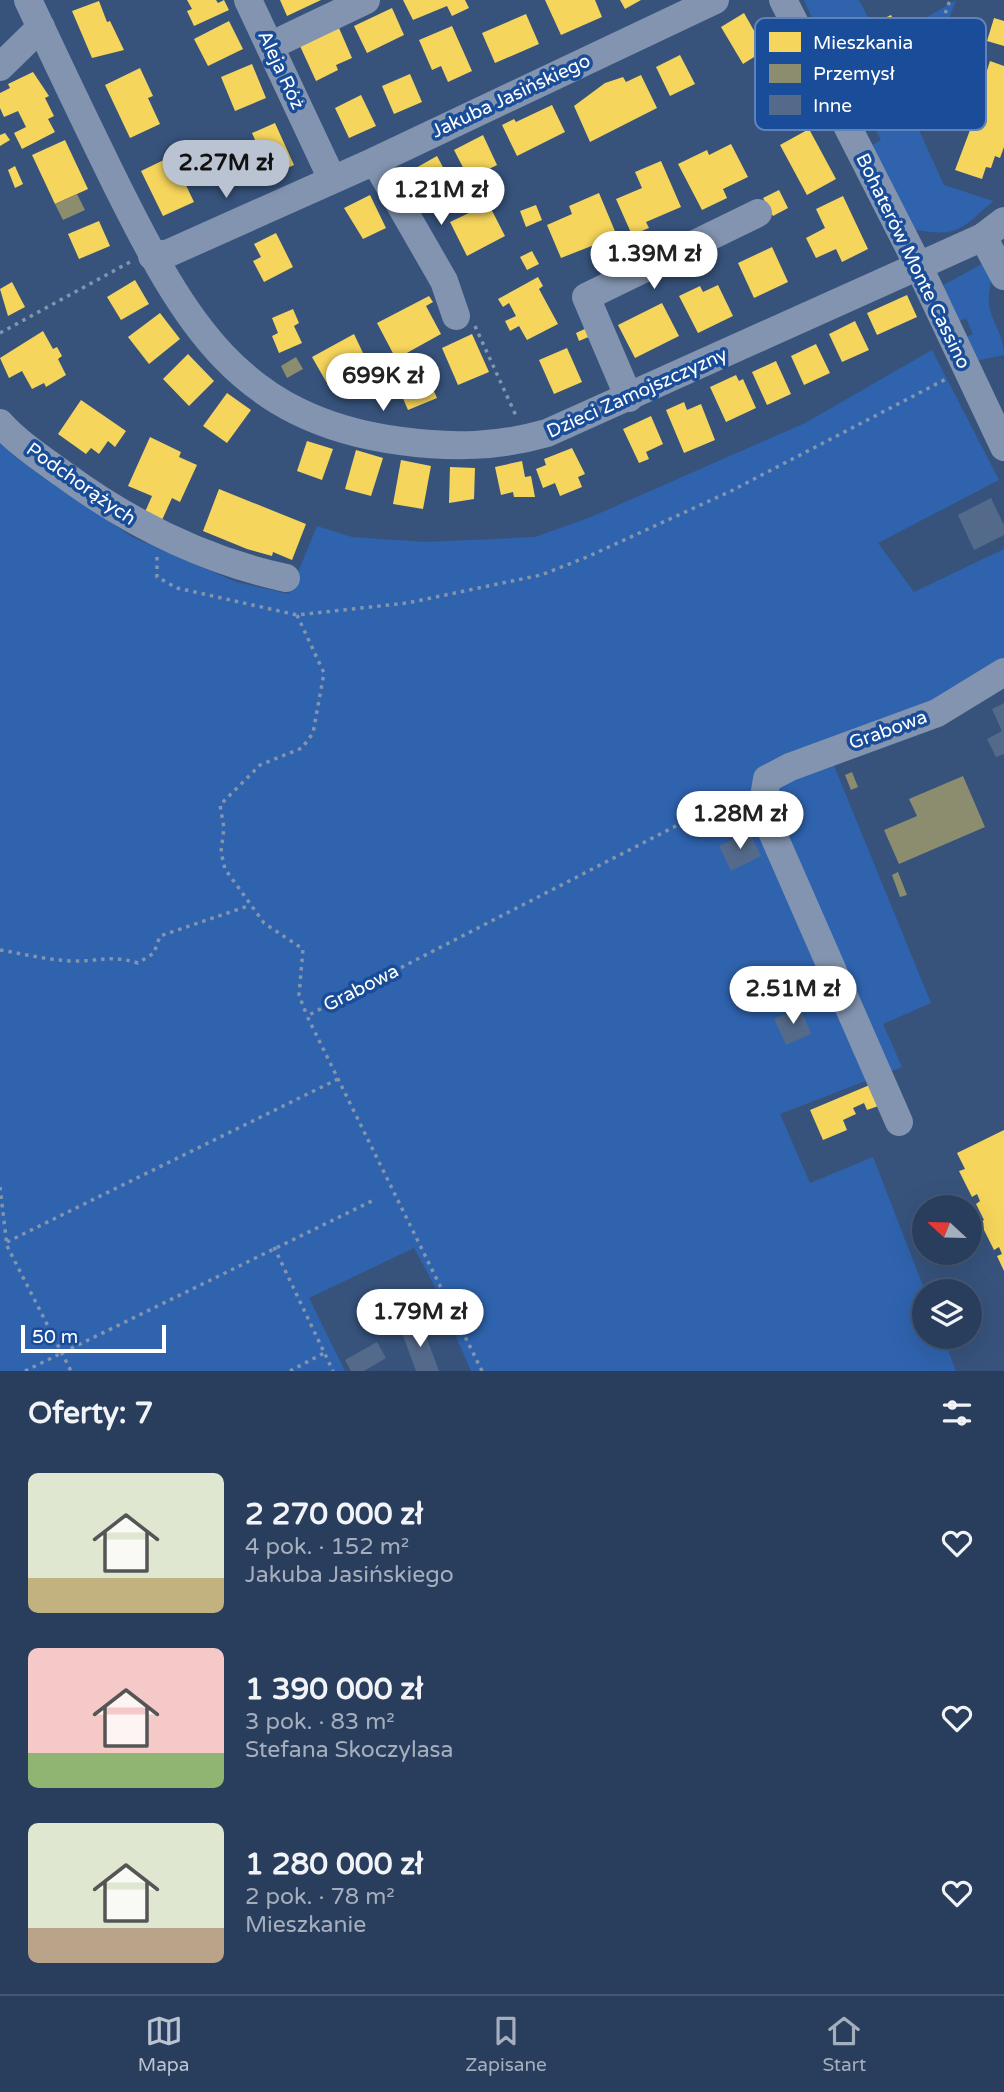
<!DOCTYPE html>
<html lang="pl">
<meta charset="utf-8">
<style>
body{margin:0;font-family:"Varela Round",sans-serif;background:#314563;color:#f1f3f6;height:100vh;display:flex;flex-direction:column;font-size:26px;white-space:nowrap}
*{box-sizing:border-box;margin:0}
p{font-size:23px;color:#a5aebc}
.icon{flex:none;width:38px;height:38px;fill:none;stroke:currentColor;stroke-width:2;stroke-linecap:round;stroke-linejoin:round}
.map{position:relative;height:1371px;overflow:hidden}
.details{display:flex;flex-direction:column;background:#293e5d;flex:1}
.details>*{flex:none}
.needle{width:46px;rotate:292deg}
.tools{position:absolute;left:912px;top:1195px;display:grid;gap:14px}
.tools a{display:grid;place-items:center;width:70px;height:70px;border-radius:50%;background:#293e5d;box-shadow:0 7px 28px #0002,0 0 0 2px #455772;font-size:35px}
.scale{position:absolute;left:21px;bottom:18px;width:145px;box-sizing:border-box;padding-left:7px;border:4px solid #fff;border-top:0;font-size:19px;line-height:24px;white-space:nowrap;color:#fff;-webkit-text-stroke:5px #1a4d99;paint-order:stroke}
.price{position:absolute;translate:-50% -60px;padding:0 16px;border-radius:24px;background:#fff;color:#222;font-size:23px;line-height:46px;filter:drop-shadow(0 2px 4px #0008)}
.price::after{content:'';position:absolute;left:50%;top:42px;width:21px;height:16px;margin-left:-10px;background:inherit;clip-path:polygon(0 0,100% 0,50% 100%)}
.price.current{background:#b9c3d1;color:#111}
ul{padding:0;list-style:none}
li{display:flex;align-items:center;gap:21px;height:175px;padding:0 28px}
li span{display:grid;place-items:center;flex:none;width:196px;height:140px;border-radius:10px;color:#555}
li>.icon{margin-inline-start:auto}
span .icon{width:84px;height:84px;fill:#fffc;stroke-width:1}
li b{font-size:30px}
h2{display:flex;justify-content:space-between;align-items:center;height:84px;padding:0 28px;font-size:30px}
.dock{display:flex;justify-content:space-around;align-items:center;height:98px;border-top:2px solid #455772;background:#293e5d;font-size:19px;color:#a5aebc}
.dock a{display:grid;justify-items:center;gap:4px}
.dock .current{color:#b9c3d1}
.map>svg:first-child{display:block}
.green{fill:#2f63ae}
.homes{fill:#f6d55c}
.industry{fill:#8c8c6e}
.building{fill:#546a8b}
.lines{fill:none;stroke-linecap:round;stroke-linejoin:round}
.path{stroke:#8294af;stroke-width:3.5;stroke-dasharray:3.5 5;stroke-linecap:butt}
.minor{stroke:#8294af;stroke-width:28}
.labels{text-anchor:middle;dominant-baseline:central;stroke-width:7;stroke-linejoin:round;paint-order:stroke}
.street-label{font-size:19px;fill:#fff;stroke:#1a4d99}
.key{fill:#1a4d99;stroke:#5f82b8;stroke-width:2}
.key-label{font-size:19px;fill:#fff}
</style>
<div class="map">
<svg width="1004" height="1371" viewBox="0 0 1004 1371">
<rect width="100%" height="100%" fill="#37537c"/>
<!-- green -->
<g class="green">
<path d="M804,0H859L882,44L956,0L913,117L944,185L993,201C960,230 958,238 912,229L869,147L881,140L842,68L835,67Z"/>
<path d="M989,260C996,275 987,289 989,305C992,323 1004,336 1004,355L975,361L957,341L973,334L966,318L950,325L938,288Z"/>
<polygon points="932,350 999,480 878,543 914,592 1004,549 1004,672 828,751 931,1003 883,1024 902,1067 780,1114 810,1183 873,1157 925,1291 924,1337 943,1337 956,1371 471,1371 432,1281 414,1248 309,1298 345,1371 0,1371 0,439 14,456 132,537 236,582 289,594 317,526 352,537 425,542 535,537 591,517 805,423"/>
</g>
<!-- homes -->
<g class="homes">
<polygon points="187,0 216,0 218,3 224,0 229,10 194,26 187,11 192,9"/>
<polygon points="280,0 321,0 287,16"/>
<polygon points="403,0 465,0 469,8 452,16 447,6 413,20"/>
<polygon points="545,0 595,0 602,17 561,35"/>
<polygon points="620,0 641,0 625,9"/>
<polygon points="99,1 107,22 110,21 124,50 92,58 72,11"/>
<polygon points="392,8 404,35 367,53 354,26"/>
<polygon points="744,13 765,50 743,64 721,27"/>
<polygon points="526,14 539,44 495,63 482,33"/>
<polygon points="891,15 900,33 883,41 874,23"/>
<polygon points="994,18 1004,21 1004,46 987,41"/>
<polygon points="229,21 243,49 208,66 194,39"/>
<polygon points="452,26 472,71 448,82 441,66 432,70 419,40"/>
<polygon points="339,28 352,58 336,65 338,70 316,81 300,46"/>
<polygon points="680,55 695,84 670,96 656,67"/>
<polygon points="990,61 1004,66 1004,147 1000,158 995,156 991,168 986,167 982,179 955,170 987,85 983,83"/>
<polygon points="252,64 266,98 235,111 221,77"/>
<polygon points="140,68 153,96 148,98 160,124 130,138 105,85"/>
<polygon points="33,72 49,96 45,98 54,116 48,119 55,132 22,149 14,133 26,127 18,111 4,117 0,108 0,93 10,88 8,84"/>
<polygon points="788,73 805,108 771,125 754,90"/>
<polygon points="410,74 422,102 394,114 382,86"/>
<polygon points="641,75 657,108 590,142 574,106 605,83 623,77 626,82"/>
<polygon points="361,95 376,126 349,138 335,108"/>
<polygon points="552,105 565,132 517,156 502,125 514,119 516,122"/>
<polygon points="275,123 294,165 274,174 269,164 261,167 253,149 258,147 252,133"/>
<polygon points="809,129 836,179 807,195 780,145"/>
<polygon points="5,133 10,140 0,146 0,135"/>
<polygon points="483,135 497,165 469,179 454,150"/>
<polygon points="65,140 88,189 55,204 32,155"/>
<polygon points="731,144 748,177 723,189 727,198 702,210 678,164 707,150 709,155"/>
<polygon points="172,156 194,202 163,216 141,171"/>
<polygon points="437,156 453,186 422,203 407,173"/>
<polygon points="661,161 681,207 646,222 649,228 632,235 616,199 642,188 635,172"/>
<polygon points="15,166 23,184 15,188 8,170"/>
<polygon points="779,190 788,208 773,216 763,198"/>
<polygon points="599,193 617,236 561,258 547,225 572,214 569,206"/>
<polygon points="370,195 386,228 363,239 344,208"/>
<polygon points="843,196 868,249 842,262 836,249 816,258 806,238 825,228 816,209"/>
<polygon points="485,197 505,236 467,256 450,222 471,212 468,206"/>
<polygon points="536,205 542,220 526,227 520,211"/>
<polygon points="99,221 110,246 79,259 68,234"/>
<polygon points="276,233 293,267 264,282 253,261 261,257 254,244"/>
<polygon points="772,247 788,282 754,298 738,263"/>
<polygon points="532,251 539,264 527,270 520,257"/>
<polygon points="538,277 543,286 539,289 558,324 527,340 519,326 510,331 505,321 516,316 509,303 503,307 498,299"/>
<polygon points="135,280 149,304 121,320 107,297"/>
<polygon points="12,282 25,307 8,316 0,289"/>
<polygon points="718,285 733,316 698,333 679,296 700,286 703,292"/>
<polygon points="907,295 917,317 877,335 867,313"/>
<polygon points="429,296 433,302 426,306 441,334 396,359 377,323"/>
<polygon points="662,303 679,336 635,358 618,325"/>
<polygon points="293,309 299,323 294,326 302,343 279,353 272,336 278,333 272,318"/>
<polygon points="160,313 180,339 149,364 128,337"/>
<polygon points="855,321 869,350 842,362 829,334"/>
<polygon points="589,327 593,335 579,341 576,333"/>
<polygon points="43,331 53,349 57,347 62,356 58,359 66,375 46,387 44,383 32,389 22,371 9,378 0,358"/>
<polygon points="354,334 380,389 373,394 355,395 328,385 312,357"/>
<polygon points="472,334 489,372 458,385 442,348"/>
<polygon points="816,344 830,373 804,385 791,356"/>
<polygon points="567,348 582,382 554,394 539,360"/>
<polygon points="188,354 214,381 189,406 163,379"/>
<polygon points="776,361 791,394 767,405 752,372"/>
<polygon points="424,368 437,398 408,410 395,380"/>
<polygon points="736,375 739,381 743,379 756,408 726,422 710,387"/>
<polygon points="227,393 251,410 227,443 203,426"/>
<polygon points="81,400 126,431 115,447 108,441 99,454 91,448 86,454 58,434"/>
<polygon points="684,402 687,410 701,404 715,440 684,453 666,410"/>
<polygon points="651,416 663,444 646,452 649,459 639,463 623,429"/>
<polygon points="150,437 181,452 179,457 197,465 180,502 172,498 162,520 145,512 152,496 128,486"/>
<polygon points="307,441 333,449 322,480 297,471"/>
<polygon points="572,448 585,474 578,477 582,487 560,496 555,483 543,488 536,469 546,465 544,459"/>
<polygon points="356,450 383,458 371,496 345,489"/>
<polygon points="401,460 431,466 423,509 393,504"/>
<polygon points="522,461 525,477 531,476 535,497 514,497 513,492 501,495 495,467"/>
<polygon points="450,467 475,468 474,499 449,503"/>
<polygon points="219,489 306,524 292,560 273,552 272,556 247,549 203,531"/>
<polygon points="872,1084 881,1105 867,1110 864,1103 853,1108 856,1114 843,1120 847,1130 823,1140 810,1110"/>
<polygon points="1004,1130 1004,1271 997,1256 1002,1254 999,1247 994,1250 980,1222 984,1220 976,1204 980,1201 977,1194 972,1197 959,1171 965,1169 957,1153"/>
</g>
<!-- industry -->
<g class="industry">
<polygon points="77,194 85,210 63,220 55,204"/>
<polygon points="296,357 303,369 287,378 281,366"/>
<polygon points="852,772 858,787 851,790 845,775"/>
<polygon points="963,776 985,827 899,864 884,830 917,816 909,799"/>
<polygon points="898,872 907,895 900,897 892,875"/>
</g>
<!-- building -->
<g class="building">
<polygon points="991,498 1004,525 1004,535 974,550 958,515"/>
<polygon points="1004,703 1004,754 996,757 987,739 1002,731 992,709"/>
<polygon points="749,831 761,856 731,871 719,846"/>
<polygon points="800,1007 811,1034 786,1045 774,1019"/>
<polygon points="421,1323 439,1371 416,1371 401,1330"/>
<polygon points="377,1342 386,1358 364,1371 351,1371 345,1360"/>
</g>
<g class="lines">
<!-- path -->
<g class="path">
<path d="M847,79C866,72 878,82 896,80C924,78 942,22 950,0"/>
<polyline points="475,326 517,418"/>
<polyline points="0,333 130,262"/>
<polyline points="157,557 157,577 177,588 297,615 407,603 541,575 587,557 731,491 946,379"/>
<polyline points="297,615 324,673 313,733 302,748 260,765 220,805 224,828 221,852 225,869 264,923 303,949 299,995 307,1016"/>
<path d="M0,950C24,954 48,960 72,961C99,962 108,954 138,963L154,953L160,936L248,906"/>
<polyline points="0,1187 7,1246 71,1371"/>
<polyline points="7,1242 338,1079"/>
<polyline points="274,1247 333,1371"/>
<polyline points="25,1371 376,1199"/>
<polyline points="290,1371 324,1353"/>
<polyline points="482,1371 307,1016 740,793"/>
</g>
<!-- minor -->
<g class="minor">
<path d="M28,0C57,62 87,125 117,186C184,320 238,420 401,441C452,448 498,447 547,433L983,237L1004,221"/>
<polyline points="248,0 332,179"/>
<polyline points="783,0 918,265 1004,447"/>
<polyline points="270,46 366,0"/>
<polyline points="0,67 41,27"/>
<polyline points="375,161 444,281 456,316"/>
<polyline points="983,237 1004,276"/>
<polyline points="152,256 169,253 375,161 715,0"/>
<polyline points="629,398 586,297 758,213"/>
<path d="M0,423C18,443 41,458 63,474C131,524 203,560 286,578"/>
<polyline points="899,1122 762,809 767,779 790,767 937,713 1004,672"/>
</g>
</g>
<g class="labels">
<!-- street labels -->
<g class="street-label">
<text transform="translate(281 70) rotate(65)">Aleja Róż</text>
<text transform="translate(511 96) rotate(-25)">Jakuba Jasińskiego</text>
<text transform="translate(913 261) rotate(64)">Bohaterów Monte Cassino</text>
<text transform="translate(637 393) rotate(-24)">Dzieci Zamojszczyzny</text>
<text transform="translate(81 484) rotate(35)">Podchorążych</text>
<text transform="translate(888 730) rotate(-20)">Grabowa</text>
<text transform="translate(361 988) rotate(-27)">Grabowa</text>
</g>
</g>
<!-- legend -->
<rect x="755" y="18" width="231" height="112" rx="10" class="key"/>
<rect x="769" y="32" width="32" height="20" fill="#f6d55c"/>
<rect x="769" y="64" width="32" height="19" fill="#8c8c6e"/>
<rect x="769" y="95" width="32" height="20" fill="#546a8b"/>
<g class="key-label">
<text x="813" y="49">Mieszkania</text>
<text x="813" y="80">Przemysł</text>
<text x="813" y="112">Inne</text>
</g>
</svg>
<div class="tools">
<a><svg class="needle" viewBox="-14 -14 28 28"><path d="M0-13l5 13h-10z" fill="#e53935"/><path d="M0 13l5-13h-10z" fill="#a5aebc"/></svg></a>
<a><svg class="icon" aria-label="layers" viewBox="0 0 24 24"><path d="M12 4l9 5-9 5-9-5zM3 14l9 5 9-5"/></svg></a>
</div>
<div class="scale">50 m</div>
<b class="price current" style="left:226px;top:200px">2.27M zł</b>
<b class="price" style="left:441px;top:227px">1.21M zł</b>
<b class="price" style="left:654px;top:291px">1.39M zł</b>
<b class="price" style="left:383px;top:413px">699K zł</b>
<b class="price" style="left:740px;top:851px">1.28M zł</b>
<b class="price" style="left:793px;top:1026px">2.51M zł</b>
<b class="price" style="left:420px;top:1349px">1.79M zł</b>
</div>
<section class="details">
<h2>Oferty: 7<svg class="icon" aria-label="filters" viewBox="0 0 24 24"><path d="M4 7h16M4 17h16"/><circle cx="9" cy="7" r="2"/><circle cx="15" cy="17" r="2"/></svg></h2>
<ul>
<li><span style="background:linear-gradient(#dfe7d0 75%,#c2b280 0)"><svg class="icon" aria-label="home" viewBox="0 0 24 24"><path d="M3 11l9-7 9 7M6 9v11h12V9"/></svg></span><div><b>2 270 000 zł</b><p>4 pok. · 152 m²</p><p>Jakuba Jasińskiego</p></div><svg class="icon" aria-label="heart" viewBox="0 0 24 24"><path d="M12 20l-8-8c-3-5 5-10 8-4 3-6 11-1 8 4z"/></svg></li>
<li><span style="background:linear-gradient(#f6c9c9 75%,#8fb573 0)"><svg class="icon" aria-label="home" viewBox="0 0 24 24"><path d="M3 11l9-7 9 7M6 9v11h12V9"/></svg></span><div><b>1 390 000 zł</b><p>3 pok. · 83 m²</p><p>Stefana Skoczylasa</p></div><svg class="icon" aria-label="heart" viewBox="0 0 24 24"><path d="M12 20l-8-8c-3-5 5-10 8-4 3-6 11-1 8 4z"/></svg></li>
<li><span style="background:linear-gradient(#dfe7d0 75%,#b9a48a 0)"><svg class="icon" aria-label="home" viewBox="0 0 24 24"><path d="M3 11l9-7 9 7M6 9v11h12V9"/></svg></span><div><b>1 280 000 zł</b><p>2 pok. · 78 m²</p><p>Mieszkanie</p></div><svg class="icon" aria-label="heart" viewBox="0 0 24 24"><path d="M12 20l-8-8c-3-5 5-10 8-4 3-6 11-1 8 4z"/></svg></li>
</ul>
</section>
<nav class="dock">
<a class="current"><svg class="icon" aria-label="map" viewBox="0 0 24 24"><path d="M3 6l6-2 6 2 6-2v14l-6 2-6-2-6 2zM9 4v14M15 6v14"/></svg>Mapa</a>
<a><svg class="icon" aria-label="saved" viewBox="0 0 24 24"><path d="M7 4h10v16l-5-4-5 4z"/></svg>Zapisane</a>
<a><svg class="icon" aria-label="home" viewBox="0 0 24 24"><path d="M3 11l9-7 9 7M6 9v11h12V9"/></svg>Start</a>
</nav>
